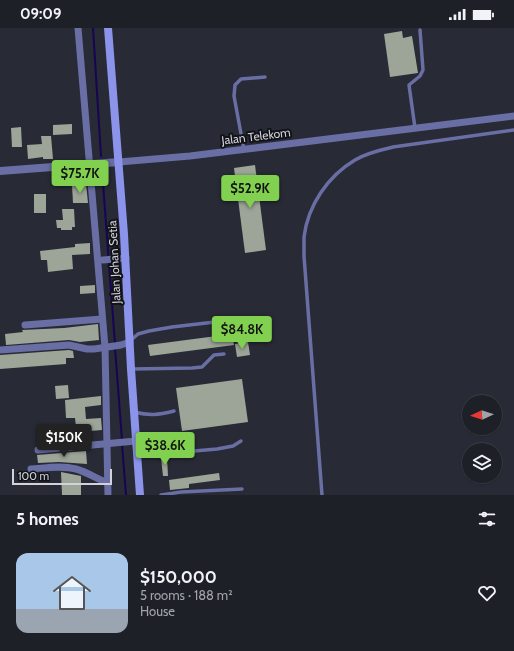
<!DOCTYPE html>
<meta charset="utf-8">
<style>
body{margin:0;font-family:Cabin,sans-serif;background:#2b2d34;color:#f1f3f6;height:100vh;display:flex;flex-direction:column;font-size:15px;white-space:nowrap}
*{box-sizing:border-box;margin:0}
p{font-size:13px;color:#a1a3a8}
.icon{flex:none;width:22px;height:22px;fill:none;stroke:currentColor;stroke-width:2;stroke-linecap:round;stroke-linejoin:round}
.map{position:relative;height:467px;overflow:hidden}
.sheet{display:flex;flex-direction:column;background:#1e2028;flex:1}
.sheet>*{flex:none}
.needle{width:26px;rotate:266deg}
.tools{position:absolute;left:462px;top:367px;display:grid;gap:8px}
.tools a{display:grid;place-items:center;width:40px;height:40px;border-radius:50%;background:#1e2028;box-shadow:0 1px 3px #0004,0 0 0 1px #3c3e45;font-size:20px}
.scale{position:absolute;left:12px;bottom:10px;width:100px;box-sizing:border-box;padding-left:4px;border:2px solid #d1d2da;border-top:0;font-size:11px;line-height:14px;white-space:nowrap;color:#d1d2da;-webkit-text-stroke:3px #121318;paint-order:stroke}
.price{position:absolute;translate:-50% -34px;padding:0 9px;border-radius:4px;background:#82d050;color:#111;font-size:13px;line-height:26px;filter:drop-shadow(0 1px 2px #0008)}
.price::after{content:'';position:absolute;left:50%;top:24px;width:12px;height:9px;margin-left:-6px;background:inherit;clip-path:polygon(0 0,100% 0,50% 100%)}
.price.on{background:#222;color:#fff}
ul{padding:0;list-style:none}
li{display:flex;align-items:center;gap:12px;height:100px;padding:0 16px}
li span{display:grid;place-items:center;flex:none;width:112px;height:80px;border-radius:12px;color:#555}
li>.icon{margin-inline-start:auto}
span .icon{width:48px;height:48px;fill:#fffc;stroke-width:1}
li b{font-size:17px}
h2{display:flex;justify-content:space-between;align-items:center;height:48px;padding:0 16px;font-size:17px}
.status{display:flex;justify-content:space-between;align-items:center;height:28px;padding:0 20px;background:#1e2028;direction:ltr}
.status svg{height:11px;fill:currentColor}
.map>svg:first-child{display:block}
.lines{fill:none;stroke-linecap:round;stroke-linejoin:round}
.stream{stroke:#160555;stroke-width:2}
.building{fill:#9ca597}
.service{stroke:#696ea4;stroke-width:3.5}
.minor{stroke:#696ea4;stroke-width:7}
.tertiary{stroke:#696ea4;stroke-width:8}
.secondary{stroke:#8c93ea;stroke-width:8}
.labels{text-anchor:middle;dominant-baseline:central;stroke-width:4;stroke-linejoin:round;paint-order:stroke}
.street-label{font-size:12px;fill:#d1d2da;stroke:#121318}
</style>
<div class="status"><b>09:09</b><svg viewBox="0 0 49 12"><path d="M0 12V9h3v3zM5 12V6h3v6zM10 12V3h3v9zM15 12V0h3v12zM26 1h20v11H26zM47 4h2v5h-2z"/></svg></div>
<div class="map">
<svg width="514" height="467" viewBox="0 0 514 467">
<rect width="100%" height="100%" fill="#282a36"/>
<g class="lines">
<!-- stream -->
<g class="stream">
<polyline points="93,0 101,128"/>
<polyline points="102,142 115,316"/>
<polyline points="115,320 122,412"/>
<polyline points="122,416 126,467"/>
</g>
</g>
<!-- building -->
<g class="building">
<polygon points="402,3 403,10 412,8 418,45 390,49 384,6"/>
<polygon points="72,96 72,106 53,107 53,97"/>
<polygon points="21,99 22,119 12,119 11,100"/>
<polygon points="41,108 51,108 53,131 43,131 43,129 28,131 27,117 42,116"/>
<polygon points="255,137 266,222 245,225 234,140"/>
<polygon points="86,156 88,175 73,175 72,157"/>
<rect x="34" y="166" width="12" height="19"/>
<polygon points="62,181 74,181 75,199 72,199 72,202 61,202 61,200 57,200 56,192 63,192"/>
<polygon points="90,215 90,226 72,227 73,241 48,244 47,232 41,232 40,223 75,219 75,216"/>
<polygon points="95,257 95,265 80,266 80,258"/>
<polygon points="98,296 99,312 80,314 69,312 6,317 5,306 23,304 22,302 64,300"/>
<polygon points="232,306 234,317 150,328 148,317"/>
<polygon points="248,314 250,327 237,329 235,316"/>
<polygon points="69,322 73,323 74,330 66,330 66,336 0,341 0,327"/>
<polygon points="242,351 248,394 182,403 176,360"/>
<polygon points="68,357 69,370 56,371 55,358"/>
<polygon points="101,368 101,377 85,379 86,391 101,390 102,402 78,404 77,398 76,399 75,390 66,390 65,372"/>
<polygon points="86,423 87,436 59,434 38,435 37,427"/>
<polygon points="167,429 168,448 163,448 161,430"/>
<polygon points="61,444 81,448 81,467 62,467"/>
<polygon points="219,445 220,452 189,456 189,460 170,462 169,452"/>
</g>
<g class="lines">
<!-- service -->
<g class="service">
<polyline points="415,100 409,57 420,48 423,42 420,2"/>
<polyline points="244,122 234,68 235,57 241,51 265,49"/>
<polyline points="130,313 138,306 149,303 172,299 215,294"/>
<polyline points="132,341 192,340 202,339 214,327 224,326"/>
<path d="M134,384C150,388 158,387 174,383"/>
<polyline points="137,428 217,421 233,418 241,413"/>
<polyline points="161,467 181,464 242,461"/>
<path d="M322,467L304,228C304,222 304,215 304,209C308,177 328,148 355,132C366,125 380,122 393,119L514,102"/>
</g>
<!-- minor -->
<g class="minor">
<polyline points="78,0 105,319 108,467"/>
<polyline points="119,134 190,128 514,88"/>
<polyline points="103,232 126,230"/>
<polyline points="25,297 102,291"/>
<polyline points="0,322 69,317 87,321 94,321 121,317 130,314"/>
<polyline points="38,422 136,413"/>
<path d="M31,441C46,440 61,437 76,441C87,444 97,451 108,455"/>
</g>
<!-- tertiary -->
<polyline class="tertiary" points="0,143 119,134"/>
<!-- secondary -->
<polyline class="secondary" points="108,0 124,206 131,341 140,467"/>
</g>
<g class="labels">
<!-- street labels -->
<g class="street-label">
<text transform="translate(256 108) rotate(-7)">Jalan Telekom</text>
<text transform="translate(114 234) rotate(-93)">Jalan Johan Setia</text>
</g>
</g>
</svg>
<div class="tools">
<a><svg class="needle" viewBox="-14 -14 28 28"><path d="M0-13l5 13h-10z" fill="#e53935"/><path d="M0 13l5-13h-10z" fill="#a1a3a8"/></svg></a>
<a><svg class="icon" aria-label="layers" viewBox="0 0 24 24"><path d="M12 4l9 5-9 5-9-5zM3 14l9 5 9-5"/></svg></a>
</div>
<div class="scale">100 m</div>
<b class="price" style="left:80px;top:166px">$75.7K</b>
<b class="price" style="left:250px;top:181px">$52.9K</b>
<b class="price" style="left:242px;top:322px">$84.8K</b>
<b class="price on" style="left:64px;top:430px">$150K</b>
<b class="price" style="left:165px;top:438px">$38.6K</b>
</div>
<section class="sheet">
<h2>5 homes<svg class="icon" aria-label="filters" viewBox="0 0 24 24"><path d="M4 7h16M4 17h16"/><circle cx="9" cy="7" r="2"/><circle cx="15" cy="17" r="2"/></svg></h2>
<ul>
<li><span style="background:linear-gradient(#a9c7e8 70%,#9aa5b1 0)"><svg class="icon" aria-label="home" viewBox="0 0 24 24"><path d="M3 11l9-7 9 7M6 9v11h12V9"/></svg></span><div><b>$150,000</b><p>5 rooms · 188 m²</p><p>House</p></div><svg class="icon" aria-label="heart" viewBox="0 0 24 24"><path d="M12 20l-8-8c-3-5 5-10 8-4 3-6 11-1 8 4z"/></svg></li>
</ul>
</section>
